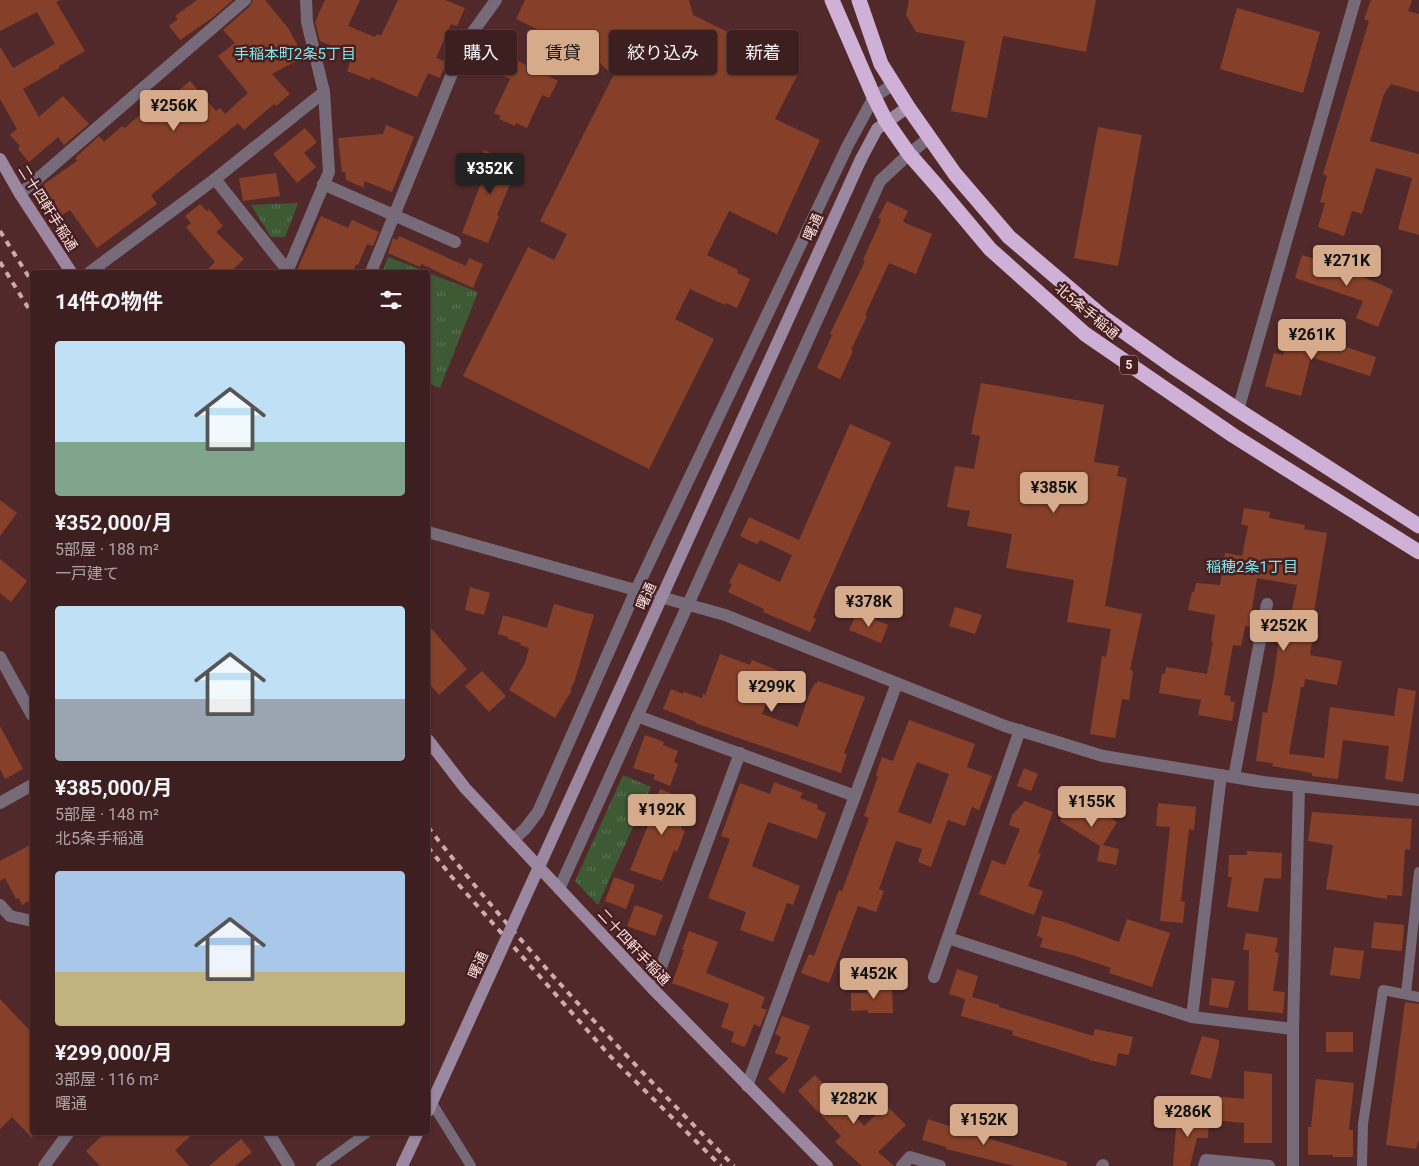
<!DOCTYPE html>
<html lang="ja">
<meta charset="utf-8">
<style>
body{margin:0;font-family:Roboto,"Noto Sans JP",sans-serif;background:#452729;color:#f1f3f6;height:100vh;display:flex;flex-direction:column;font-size:19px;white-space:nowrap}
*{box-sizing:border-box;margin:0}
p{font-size:16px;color:#ada2a5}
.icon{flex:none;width:28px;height:28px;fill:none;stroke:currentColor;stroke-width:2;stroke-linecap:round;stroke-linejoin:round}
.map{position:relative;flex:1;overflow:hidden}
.drawer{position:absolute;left:30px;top:270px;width:400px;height:865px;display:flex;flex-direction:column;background:#3e1f20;border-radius:5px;box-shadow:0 1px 4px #0004,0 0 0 1px #573d3e}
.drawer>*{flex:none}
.banner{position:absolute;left:445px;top:30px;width:475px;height:45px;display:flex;gap:10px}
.price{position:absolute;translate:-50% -42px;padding:0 11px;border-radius:5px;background:#d6ab8b;color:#111;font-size:16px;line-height:32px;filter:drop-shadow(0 1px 2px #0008)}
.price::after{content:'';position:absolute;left:50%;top:30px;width:15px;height:11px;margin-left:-8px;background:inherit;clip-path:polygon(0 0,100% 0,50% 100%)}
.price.on{background:#222;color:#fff}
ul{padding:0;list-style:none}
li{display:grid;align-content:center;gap:10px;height:265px;padding:0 25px}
li span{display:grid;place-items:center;height:155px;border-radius:5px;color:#555}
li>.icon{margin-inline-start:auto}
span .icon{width:90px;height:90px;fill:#fffc;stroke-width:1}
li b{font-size:21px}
h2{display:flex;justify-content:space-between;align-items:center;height:60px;padding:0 25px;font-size:21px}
.tag{padding:0 18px;border-radius:5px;background:#3e1f20;box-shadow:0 1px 4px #0004,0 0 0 1px #573d3e;font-size:18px;line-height:45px}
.tag.on{background:#d6ab8b;color:#111}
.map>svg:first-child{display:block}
.grass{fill:url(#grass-tufts)}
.building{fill:#864029;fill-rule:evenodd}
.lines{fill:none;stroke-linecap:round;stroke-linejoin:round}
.lane{stroke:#776b7a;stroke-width:10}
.street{stroke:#776b7a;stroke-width:12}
.secondary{stroke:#9b88a0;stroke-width:12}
.highway{stroke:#cfb1d7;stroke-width:15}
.rail{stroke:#cbacac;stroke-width:4;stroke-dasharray:6 6;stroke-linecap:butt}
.secondary-bridge{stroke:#9b88a0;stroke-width:12}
.labels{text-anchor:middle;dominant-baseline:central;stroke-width:5;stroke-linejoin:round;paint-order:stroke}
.shield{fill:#471f21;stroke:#c6a8a7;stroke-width:1}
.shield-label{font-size:12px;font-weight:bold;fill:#fde2e1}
.street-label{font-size:14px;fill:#fde2e1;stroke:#471f21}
.neighbourhood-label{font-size:15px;fill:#7ce8ec;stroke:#471f21}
</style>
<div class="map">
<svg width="1419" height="1166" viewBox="0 0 1419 1166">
<defs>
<pattern id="grass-tufts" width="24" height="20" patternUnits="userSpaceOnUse" patternTransform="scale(1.25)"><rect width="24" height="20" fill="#3d5a35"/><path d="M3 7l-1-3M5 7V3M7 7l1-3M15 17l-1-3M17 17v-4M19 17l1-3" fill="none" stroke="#5a7152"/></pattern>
</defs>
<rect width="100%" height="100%" fill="#52292a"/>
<!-- grass -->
<g class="grass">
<polygon points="298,203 285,237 271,237 251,205"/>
<polygon points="388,257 427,272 382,272"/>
<polygon points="428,273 478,292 440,388 428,383"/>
<polygon points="623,775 651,787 598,905 575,881"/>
</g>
<!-- building -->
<g class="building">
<polygon points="0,0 60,0 56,2 85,51 59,66 59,68 23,89 39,117 63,96 89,124 64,145 58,137 29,162 18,149 20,146 10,135 17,129 0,99 0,47 13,68 55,44 37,12 0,31"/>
<polygon points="197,0 233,0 212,18 180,40 169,26 178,19 175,16"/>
<polygon points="253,0 265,0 288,28 304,57 272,74 290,94 276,106 274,104 244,130 238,123 151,195 157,204 97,248 70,210 62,215 44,188 44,184 77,161 75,158 99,136 104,142 122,126 125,128 141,114 146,120 150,117 152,120 175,102 171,97 190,81 216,111 220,108 225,114 248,93 218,56 235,43 223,30 250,6"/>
<polygon points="325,0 360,0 348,26 375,37 377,34 381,36 398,0 445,0 465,8 457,26 451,24 436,58 446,62 440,78 428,73 417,97 371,77 370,80 347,71 353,54 320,41 315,22"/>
<polygon points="525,0 689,0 693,15 801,68 775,119 820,140 777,234 729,211 707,255 738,270 737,273 750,279 737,308 726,303 725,305 690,289 675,319 714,339 649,469 463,376 528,247 554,260 567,234 540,221 613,76 577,40 574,47 516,19"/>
<polygon points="909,0 1096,0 1086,52 1003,36 987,118 951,111 965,41 916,32 906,15"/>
<polygon points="1371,0 1412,0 1408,11 1419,14 1419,92 1391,84 1384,94 1370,141 1419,154 1419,235 1398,229 1412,178 1376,168 1362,214 1352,211 1344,236 1318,227 1325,203 1320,202 1327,176 1323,174 1369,21 1364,19"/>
<polygon points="1237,8 1320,32 1303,93 1220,69"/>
<polygon points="485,50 508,62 510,57 558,81 549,98 542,95 527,128 516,123 515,126 499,119 501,116 494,113 510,79 478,63"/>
<polygon points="386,125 414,137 392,192 364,181 364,188 346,180 345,172 342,172 338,138 383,134"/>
<polygon points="1098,127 1142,135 1118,266 1074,258"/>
<polygon points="305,128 317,142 304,153 316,167 297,183 273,154"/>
<polygon points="484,150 521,166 513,185 510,184 497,215 499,216 488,243 462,233 482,180 473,176"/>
<polygon points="276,173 280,196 243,201 239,178"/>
<polygon points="887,201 908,211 903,222 932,234 916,274 889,263 865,315 867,316 851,350 853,351 840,379 817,368 832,335 830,334 865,261 863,260 881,220 878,218"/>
<polygon points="200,204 207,211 209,209 223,226 216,232 244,259 230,272 205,272 215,262 186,227 191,223 185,216"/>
<polygon points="321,216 348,228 352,220 379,232 373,246 367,244 358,265 356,264 353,272 296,272"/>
<polygon points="399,236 466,266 469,258 483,264 473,288 421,264 420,267 388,253 393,238 397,240"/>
<polygon points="1302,255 1360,273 1359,275 1393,290 1378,327 1356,318 1363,301 1295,278"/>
<polygon points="1292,329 1376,357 1370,376 1311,357 1301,396 1265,386 1274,353 1283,355"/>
<polygon points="981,383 1104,405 1094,462 1119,466 1117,476 1127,478 1105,606 1142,614 1130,670 1133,671 1129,700 1122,699 1115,738 1090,734 1102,656 1106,657 1111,629 1067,622 1074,580 1006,568 1012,534 967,526 970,511 947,507 955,466 974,469 980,436 971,434"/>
<polygon points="850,424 891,442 813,618 816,619 810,632 763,612 764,609 728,592 732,584 729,583 739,563 780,582 792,555 760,540 757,544 740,536 749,517 799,540"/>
<polygon points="0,500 17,513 0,536"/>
<polygon points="1244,508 1270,512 1269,518 1305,525 1304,529 1327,533 1311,629 1314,630 1310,655 1342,661 1337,685 1305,679 1304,687 1301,687 1289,754 1324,758 1330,707 1394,716 1398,688 1416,691 1403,782 1385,779 1389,746 1343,740 1338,779 1312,776 1312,773 1272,766 1273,763 1256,761 1263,712 1267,713 1274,675 1281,624 1289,625 1297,585 1257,578 1249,627 1245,626 1241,646 1233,645 1224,695 1231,696 1230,701 1235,702 1232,721 1198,715 1201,700 1159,693 1162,673 1165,674 1166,667 1207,674 1213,642 1211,641 1215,615 1188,610 1192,592 1194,592 1196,583 1220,585 1225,553 1242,556 1248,526 1241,524"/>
<polygon points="0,559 27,581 11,602 0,593"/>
<polygon points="470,587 490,593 484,615 465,610"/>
<polygon points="554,604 594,615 574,683 570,689 572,690 555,718 509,690 525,663 529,648 520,645 521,643 508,639 508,637 498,634 503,615 547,628"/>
<polygon points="955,607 982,615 975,634 949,626"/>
<polygon points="857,612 888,625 881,643 849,630"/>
<polygon points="428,625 467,669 439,695 428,682"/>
<polygon points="720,654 750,665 752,660 779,671 762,714 798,727 808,697 815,683 817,683 818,681 865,697 844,753 847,754 841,773 695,723 696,722 663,709 671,689 683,694 684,692 702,698 703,694 705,695"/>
<polygon points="482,671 506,696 489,712 465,686"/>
<path d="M909,720L975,744L967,767L992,776L979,810L972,807L965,826L948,820L931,867L918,862L922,849L896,841L879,889L884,891L876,912L858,906L829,983L801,973L809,954L814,956L839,890L842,891L869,818L864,816L878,776L876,775L882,757L893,761ZM917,762L949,774L931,824L898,812Z"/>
<polygon points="0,726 23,769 5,779 0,769"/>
<polygon points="645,735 664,742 663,745 678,751 674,762 678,764 670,786 653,779 655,775 633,768"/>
<polygon points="1024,768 1038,774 1031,791 1017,786"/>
<polygon points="774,782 803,793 800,798 818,805 817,809 826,813 817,839 768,822 752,866 800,886 793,905 787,903 773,942 740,930 746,912 708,898 730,839 721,836 740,783 770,794"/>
<polygon points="660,789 691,801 681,829 685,831 677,852 674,850 662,881 630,870 655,808 653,807"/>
<polygon points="1075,797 1117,822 1103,845 1119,849 1116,865 1097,861 1100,846 1060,821"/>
<polygon points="1025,801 1053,812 1038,853 1041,854 1028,886 1043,891 1034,915 979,894 992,860 1005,865 1020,829 1009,825 1012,815"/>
<polygon points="1158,803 1196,807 1194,830 1189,829 1181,901 1185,902 1183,923 1160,921 1170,827 1156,826"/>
<polygon points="1312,812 1412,819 1410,850 1405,849 1402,896 1387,895 1387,899 1326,889 1333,845 1308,841"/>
<polygon points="32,844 32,899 22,905 19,898 16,899 5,878 0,881 0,861"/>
<polygon points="1247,851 1282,853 1281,879 1264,878 1258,912 1227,907 1232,877 1228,877 1229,855 1247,855"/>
<polygon points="614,877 635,885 626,909 605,901"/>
<polygon points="635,905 663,915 655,936 627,926"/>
<polygon points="1042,916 1064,922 1119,942 1127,919 1170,933 1152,987 1109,973 1111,968 1072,955 1040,947 1043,938 1037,936"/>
<polygon points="1374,922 1404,925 1402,951 1371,948"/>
<polygon points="689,931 718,942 706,973 765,997 761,1008 767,1010 760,1027 754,1024 745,1047 731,1042 734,1032 721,1027 729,1004 672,983 684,950 682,950"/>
<polygon points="1246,933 1278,938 1275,952 1279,953 1273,991 1285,992 1283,1013 1248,1010 1249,950 1243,950"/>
<polygon points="1334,947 1364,951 1360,979 1330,975"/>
<polygon points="957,969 978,976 972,997 999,1005 999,1007 1093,1036 1095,1029 1133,1037 1129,1055 1118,1053 1116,1066 1089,1060 1089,1059 1012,1035 1013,1031 961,1016 965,999 949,994"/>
<polygon points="1212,978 1235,981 1228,1008 1209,1005"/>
<polygon points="892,985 893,1013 868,1013 868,1010 851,1011 851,993 867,993 867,986"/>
<polygon points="0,999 32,1033 32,1138 12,1117 0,1129"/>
<polygon points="1405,1002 1419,1004 1419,1140 1416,1149 1386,1145"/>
<polygon points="782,1016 810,1026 784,1094 768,1079 789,1058 775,1053 781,1037 775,1034"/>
<rect x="1326" y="1032" width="27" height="20"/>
<polygon points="1202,1036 1219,1040 1219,1046 1211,1079 1190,1074"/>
<polygon points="1244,1071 1272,1074 1272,1143 1244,1143 1244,1123 1213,1120 1215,1096 1244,1099"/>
<polygon points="815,1075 864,1126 886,1105 906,1125 878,1152 894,1166 862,1166 835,1142 841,1136 798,1091"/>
<polygon points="1316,1079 1354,1083 1349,1130 1353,1130 1353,1157 1333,1157 1333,1155 1308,1155 1308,1127 1311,1127"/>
<polygon points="1177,1116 1209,1119 1208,1138 1197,1138 1190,1166 1173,1166"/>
<polygon points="928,1119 952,1127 953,1122 981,1131 980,1136 1067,1162 1067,1166 1015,1166 946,1149 946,1147 922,1140"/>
<polygon points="106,1132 195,1132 175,1150 189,1166 100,1166 86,1151"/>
<polygon points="241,1139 252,1152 235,1166 209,1166"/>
</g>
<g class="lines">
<!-- lane -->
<g class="lane">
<polyline points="1406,994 1419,872"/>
<polyline points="428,1097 471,1166"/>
<polyline points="321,1166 368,1132"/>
<polyline points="1362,1166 1363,1124 1383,990 1419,997"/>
</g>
<!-- street -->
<g class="street">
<polyline points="215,179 288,271"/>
<polyline points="323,184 455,242"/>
<polyline points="20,194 245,0"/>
<polyline points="90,272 215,179 324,92"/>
<polyline points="287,272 329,172 324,92 307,22 306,0"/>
<polyline points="371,272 464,44 496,0"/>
<polyline points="1238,410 1355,0"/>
<polyline points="428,532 725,615 1005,726 1103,756 1263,782 1419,800"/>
<polyline points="0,657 32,715"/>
<polyline points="637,716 855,796"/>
<polyline points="1234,777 1267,604"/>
<polyline points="0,803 32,785"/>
<polyline points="513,840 525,829 538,812 636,590 848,145 874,97 894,84"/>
<polyline points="559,889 880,181 909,154 929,138"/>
<polyline points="0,905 10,916 32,921"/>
<polyline points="948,938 1192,1017 1293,1029"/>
<polyline points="934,977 1020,730"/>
<polyline points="653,989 740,753"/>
<polyline points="1192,1017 1221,775"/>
<polyline points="747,1086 897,683"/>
<polyline points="268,1132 289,1166"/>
<polyline points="44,1166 69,1132"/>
<polyline points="902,1166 910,1157 940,1166"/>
<polyline points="1102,1166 1103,1165"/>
<polyline points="1204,1166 1206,1160 1269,1166"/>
<polyline points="1293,1166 1293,1029 1299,786"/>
</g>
<!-- secondary -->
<g class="secondary">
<polyline points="0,159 20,194 71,272"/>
<polyline points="861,159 877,129 908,107"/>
<polyline points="428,740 465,788 653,989 827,1166"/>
<polyline points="402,1166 418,1132"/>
</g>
<!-- highway -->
<g class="highway">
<polyline points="832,0 874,97 886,121 909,154 938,187 990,249 1085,334 1234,436 1419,552"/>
<polyline points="859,0 881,64 908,107 955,174 1009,237 1103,317 1172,366 1238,410 1419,526"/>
</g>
<!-- rail -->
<g class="rail">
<polyline points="0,231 32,282"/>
<polyline points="0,262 32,314"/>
<path d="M428,827C521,947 627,1058 734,1166"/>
<polyline points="428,847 451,876 611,1057 721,1166"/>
</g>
<!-- secondary-bridge -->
<polyline class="secondary-bridge" points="428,1111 861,159"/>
</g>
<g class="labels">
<!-- shield labels -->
<rect class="shield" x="1120" y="355.5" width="18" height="19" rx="4"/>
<g class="shield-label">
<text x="1129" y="365">5</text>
</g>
<!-- street labels -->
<g class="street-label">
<text transform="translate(48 208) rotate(58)">二十四軒手稲通</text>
<text transform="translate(813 227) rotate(-66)">曙通</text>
<text transform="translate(1087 311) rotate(40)">北5条手稲通</text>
<text transform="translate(646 596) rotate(-66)">曙通</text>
<text transform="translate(634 947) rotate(47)">二十四軒手稲通</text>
<text transform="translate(478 965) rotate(-66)">曙通</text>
</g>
<!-- neighbourhood labels -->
<g class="neighbourhood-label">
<text x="295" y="54">手稲本町2条5丁目</text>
<text x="1252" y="567">稲穂2条1丁目</text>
</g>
</g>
</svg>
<b class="price" style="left:174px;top:132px">¥256K</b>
<b class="price on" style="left:490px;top:195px">¥352K</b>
<b class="price" style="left:1347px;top:287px">¥271K</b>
<b class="price" style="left:1312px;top:361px">¥261K</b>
<b class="price" style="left:1054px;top:514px">¥385K</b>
<b class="price" style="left:869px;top:628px">¥378K</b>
<b class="price" style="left:1284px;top:652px">¥252K</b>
<b class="price" style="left:772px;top:713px">¥299K</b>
<b class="price" style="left:1092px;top:828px">¥155K</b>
<b class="price" style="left:662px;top:836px">¥192K</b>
<b class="price" style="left:874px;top:1000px">¥452K</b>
<b class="price" style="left:854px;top:1125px">¥282K</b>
<b class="price" style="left:1188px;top:1138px">¥286K</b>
<b class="price" style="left:984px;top:1146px">¥152K</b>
<div class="banner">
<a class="tag">購入</a>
<a class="tag on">賃貸</a>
<a class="tag">絞り込み</a>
<a class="tag">新着</a>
</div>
<section class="drawer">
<h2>14件の物件<svg class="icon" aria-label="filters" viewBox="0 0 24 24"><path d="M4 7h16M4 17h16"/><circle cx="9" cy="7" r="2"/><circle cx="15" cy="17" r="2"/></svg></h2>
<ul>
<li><span style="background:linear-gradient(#bfe0f5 65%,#7fa58c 0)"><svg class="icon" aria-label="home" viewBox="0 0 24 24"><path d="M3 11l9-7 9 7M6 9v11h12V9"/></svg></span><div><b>¥352,000/月</b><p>5部屋 · 188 m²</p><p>一戸建て</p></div></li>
<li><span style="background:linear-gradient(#bfe0f5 60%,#9aa5b1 0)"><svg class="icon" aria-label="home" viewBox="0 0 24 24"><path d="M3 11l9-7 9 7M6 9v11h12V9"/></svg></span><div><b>¥385,000/月</b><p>5部屋 · 148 m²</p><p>北5条手稲通</p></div></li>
<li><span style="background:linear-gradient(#a9c7e8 65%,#c2b280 0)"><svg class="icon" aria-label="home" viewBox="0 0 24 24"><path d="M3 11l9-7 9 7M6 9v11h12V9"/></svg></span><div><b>¥299,000/月</b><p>3部屋 · 116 m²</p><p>曙通</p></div></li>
</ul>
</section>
</div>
